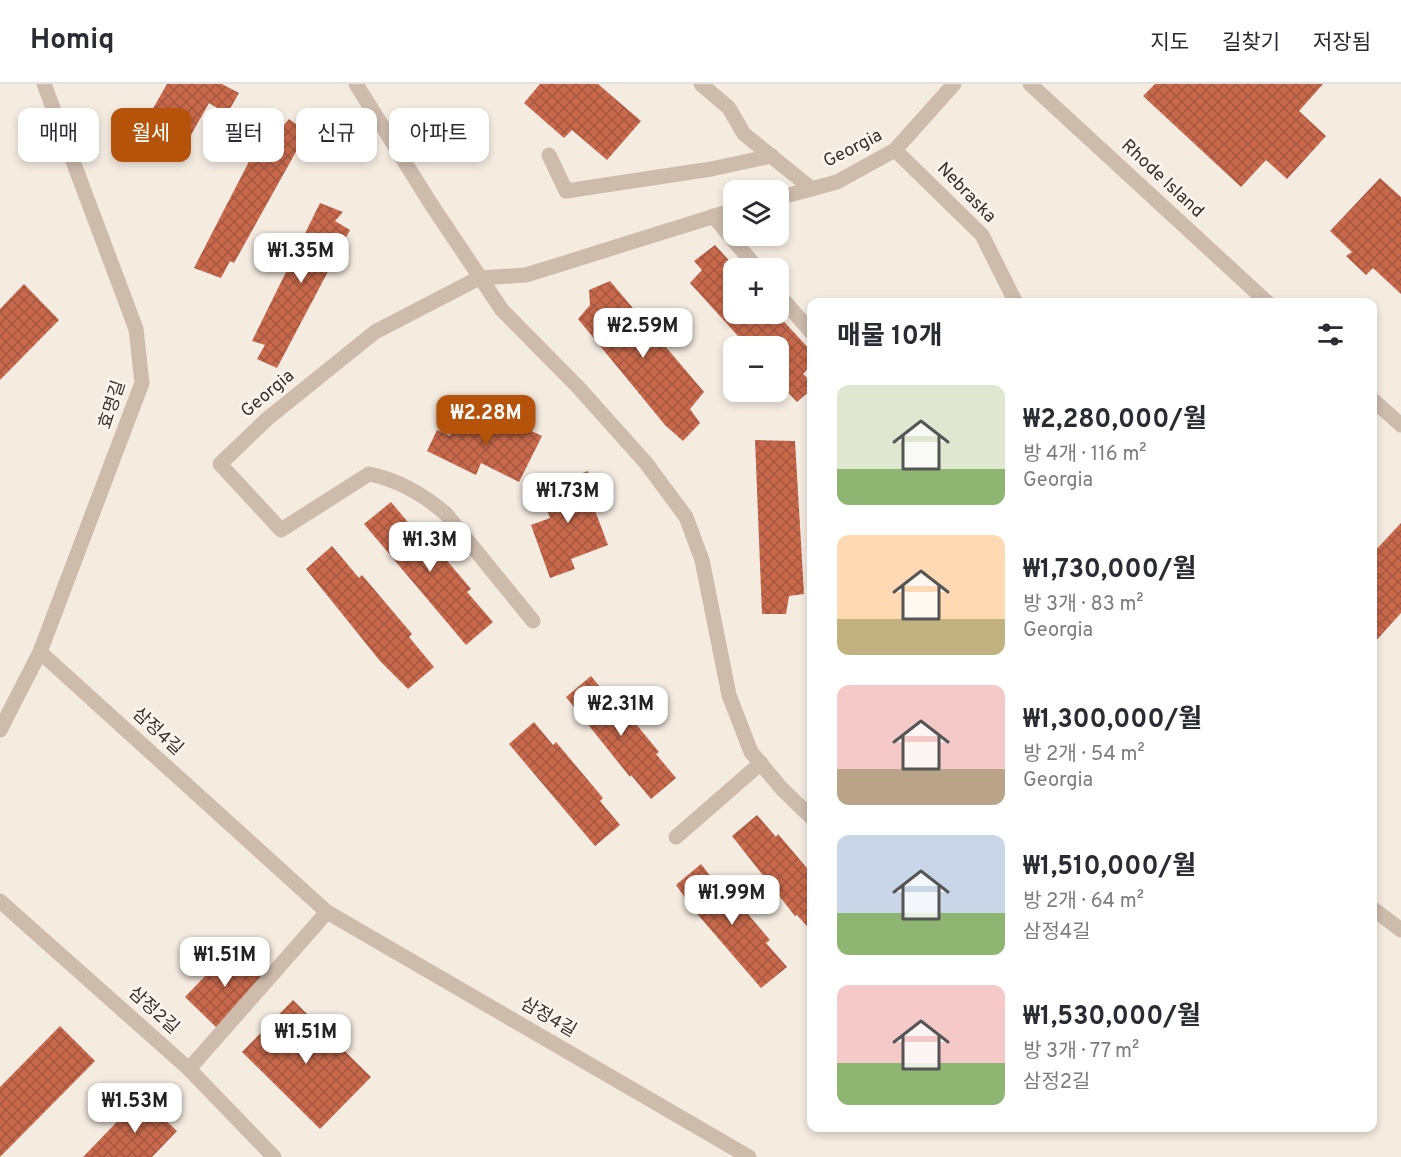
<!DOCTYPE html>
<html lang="ko">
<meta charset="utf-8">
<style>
body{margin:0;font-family:Overpass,"Noto Sans KR",sans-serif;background:#f2f2f3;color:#2b2b33;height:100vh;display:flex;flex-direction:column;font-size:22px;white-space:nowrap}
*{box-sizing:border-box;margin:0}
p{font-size:20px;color:#7c7c81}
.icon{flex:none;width:33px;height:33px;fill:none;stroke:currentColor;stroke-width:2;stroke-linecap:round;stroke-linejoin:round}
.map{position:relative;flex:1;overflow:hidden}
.drawer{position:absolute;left:807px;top:214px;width:570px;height:834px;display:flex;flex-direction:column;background:#fff;border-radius:12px;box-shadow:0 3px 9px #0003}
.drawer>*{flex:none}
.hud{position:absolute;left:18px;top:24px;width:570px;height:54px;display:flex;gap:12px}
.buttons{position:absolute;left:723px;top:96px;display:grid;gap:12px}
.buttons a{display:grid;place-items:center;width:66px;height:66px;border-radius:12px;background:#fff;box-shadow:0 3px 9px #0003;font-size:30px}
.price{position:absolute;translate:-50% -51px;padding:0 14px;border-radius:12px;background:#fff;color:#222;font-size:20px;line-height:39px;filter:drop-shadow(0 2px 3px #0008)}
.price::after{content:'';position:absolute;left:50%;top:36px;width:18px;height:14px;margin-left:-9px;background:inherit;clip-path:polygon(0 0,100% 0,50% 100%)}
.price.on{background:#b45309;color:#fff}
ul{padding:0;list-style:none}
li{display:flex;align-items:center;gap:18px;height:150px;padding:0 30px}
li span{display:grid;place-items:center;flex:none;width:168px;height:120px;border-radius:12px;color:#555}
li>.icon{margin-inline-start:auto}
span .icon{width:72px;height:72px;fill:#fffc;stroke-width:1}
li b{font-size:26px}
h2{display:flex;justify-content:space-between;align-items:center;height:72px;padding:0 30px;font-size:26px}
.tag{padding:0 21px;border-radius:12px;background:#fff;box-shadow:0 3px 9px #0003;font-size:21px;line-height:54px}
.tag.on{background:#b45309;color:#fff}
header{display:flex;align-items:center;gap:36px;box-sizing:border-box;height:84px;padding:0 30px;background:#fff;border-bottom:2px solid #e1e1e2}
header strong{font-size:28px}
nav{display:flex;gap:33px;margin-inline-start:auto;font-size:21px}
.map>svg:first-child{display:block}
.building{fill:url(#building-cross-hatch)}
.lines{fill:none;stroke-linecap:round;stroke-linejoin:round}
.minor{stroke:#cdbbac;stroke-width:15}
.labels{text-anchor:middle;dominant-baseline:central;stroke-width:5;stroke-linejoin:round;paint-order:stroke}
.street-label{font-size:18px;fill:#3b302b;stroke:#fbf5ee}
</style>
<header>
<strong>Homiq</strong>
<nav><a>지도</a><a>길찾기</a><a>저장됨</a></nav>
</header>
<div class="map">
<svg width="1401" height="1073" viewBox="0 0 1401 1073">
<defs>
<pattern id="building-cross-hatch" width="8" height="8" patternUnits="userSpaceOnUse" patternTransform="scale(1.5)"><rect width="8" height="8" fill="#c8694b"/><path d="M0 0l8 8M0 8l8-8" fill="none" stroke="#a4573f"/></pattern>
</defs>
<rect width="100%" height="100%" fill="#f4ebe1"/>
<!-- building -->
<g class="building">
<polygon points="167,0 222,0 239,9 227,30 209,19 183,65 143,42"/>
<polygon points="540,0 598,0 641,37 607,76 572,46 564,54 524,19"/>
<polygon points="1155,0 1323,0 1299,27 1326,52 1287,95 1266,76 1241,103 1143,12"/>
<polygon points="272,33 284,41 289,35 307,48 234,179 230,177 221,194 194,184"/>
<polygon points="1380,94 1401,113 1401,210 1373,184 1366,191 1346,172 1352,168 1330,147"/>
<polygon points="320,119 343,128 335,137 350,146 277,284 257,275 265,261 252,257"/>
<polygon points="715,161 736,184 734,184 734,230 777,230 812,268 812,280 803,290 812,298 812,305 797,318 778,298 778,262 747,262 690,199 702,186 694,177"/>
<polygon points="610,197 704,308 690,325 700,339 683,357 665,341 578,235 590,221 589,206"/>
<polygon points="24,200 59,236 0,296 0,225"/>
<polygon points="463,324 515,349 519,341 542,352 519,398 481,379 476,391 427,367 437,346 450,352"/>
<polygon points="755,356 795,357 804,510 789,512 786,530 762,530"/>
<polygon points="588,387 595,406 588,408 608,461 571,475 575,485 550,494 531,441 550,434 539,405"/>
<polygon points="391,418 417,449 421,446 471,505 467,508 493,538 466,561 364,440"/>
<polygon points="1401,439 1401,529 1372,561 1372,470"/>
<polygon points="332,462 359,494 362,491 412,550 409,553 434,583 408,605 380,577 306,485"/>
<polygon points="591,592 609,614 612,611 659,668 656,670 676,694 651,715 631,691 630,693 566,613"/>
<polygon points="534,638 553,661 556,658 603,714 600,717 620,741 595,762 509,660"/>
<polygon points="757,731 776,753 778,750 812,790 812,848 797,831 795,832 732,752"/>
<polygon points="701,780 719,803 722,800 770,856 766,859 787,883 761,904 693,825 676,801"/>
<polygon points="233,863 265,895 217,944 185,913"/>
<polygon points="293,916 371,993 320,1045 242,968"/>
<polygon points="60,942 95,977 0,1073 0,1003"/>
<polygon points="141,1013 177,1047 152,1073 83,1073"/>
</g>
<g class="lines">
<!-- minor -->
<g class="minor">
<polyline points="356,0 431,120 502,226 578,303 646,379 686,433 702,476 729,611 751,668 782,705 812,734"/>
<polyline points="701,0 729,24 744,50 812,105"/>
<polyline points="1030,0 1268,219"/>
<polyline points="895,66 982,151 1016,219"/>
<polyline points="549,71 566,107 711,85 772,72"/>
<polyline points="778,114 837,98 895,66 954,0"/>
<polyline points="713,132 757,184"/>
<polyline points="778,210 812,249"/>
<polyline points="1372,315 1401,341"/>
<path d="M533,537L446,430C423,410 399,396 369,390L281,446L220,380L267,335L375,248L479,194L526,191L734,126"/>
<polyline points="40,568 327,828 749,1073"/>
<polyline points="0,646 40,568 142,299 136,245 44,0"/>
<polyline points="676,753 761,679"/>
<polyline points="0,817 189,985 274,1073"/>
<polyline points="1372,824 1401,846"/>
<polyline points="189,985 327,828"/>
</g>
</g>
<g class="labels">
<!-- street labels -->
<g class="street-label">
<text transform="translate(853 65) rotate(-27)">Georgia</text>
<text transform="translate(1162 95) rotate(43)">Rhode Island</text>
<text transform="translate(966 109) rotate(46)">Nebraska</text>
<text transform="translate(268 310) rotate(-40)">Georgia</text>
<text transform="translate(113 321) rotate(-72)">효명길</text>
<text transform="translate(157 648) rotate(42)">삼정4길</text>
<text transform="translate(153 927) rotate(42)">삼정2길</text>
<text transform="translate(548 934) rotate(30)">삼정4길</text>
</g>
</g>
</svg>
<div class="buttons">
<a><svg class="icon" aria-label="layers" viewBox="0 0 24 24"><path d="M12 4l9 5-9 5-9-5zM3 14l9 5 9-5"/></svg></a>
<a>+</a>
<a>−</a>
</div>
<b class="price" style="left:301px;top:200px">₩1.35M</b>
<b class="price" style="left:643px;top:275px">₩2.59M</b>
<b class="price on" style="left:486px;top:362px">₩2.28M</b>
<b class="price" style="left:568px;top:440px">₩1.73M</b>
<b class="price" style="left:430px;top:489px">₩1.3M</b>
<b class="price" style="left:621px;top:653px">₩2.31M</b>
<b class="price" style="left:732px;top:842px">₩1.99M</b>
<b class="price" style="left:225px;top:904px">₩1.51M</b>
<b class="price" style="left:306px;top:981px">₩1.51M</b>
<b class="price" style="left:135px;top:1050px">₩1.53M</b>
<div class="hud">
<a class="tag">매매</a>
<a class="tag on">월세</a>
<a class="tag">필터</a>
<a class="tag">신규</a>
<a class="tag">아파트</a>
</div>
<section class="drawer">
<h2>매물 10개<svg class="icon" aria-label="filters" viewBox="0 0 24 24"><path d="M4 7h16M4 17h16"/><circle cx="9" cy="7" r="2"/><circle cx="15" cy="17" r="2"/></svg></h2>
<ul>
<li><span style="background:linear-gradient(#dfe7d0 70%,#8fb573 0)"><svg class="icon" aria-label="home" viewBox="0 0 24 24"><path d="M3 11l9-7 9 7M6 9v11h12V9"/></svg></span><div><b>₩2,280,000/월</b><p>방 4개 · 116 m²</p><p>Georgia</p></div></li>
<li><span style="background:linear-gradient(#ffd9b3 70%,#c2b280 0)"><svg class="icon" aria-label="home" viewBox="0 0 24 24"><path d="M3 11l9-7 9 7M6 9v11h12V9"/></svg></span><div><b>₩1,730,000/월</b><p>방 3개 · 83 m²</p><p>Georgia</p></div></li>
<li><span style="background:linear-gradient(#f6c9c9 70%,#b9a48a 0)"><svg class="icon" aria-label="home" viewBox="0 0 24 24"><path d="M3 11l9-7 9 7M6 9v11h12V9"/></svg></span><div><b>₩1,300,000/월</b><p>방 2개 · 54 m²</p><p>Georgia</p></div></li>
<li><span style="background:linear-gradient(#c9d6e8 65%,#8fb573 0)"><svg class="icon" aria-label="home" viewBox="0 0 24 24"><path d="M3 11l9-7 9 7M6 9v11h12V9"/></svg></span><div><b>₩1,510,000/월</b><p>방 2개 · 64 m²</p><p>삼정4길</p></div></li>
<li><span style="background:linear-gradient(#f6c9c9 65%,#8fb573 0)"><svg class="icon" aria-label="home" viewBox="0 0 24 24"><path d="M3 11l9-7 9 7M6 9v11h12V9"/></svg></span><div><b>₩1,530,000/월</b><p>방 3개 · 77 m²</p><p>삼정2길</p></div></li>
</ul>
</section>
</div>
